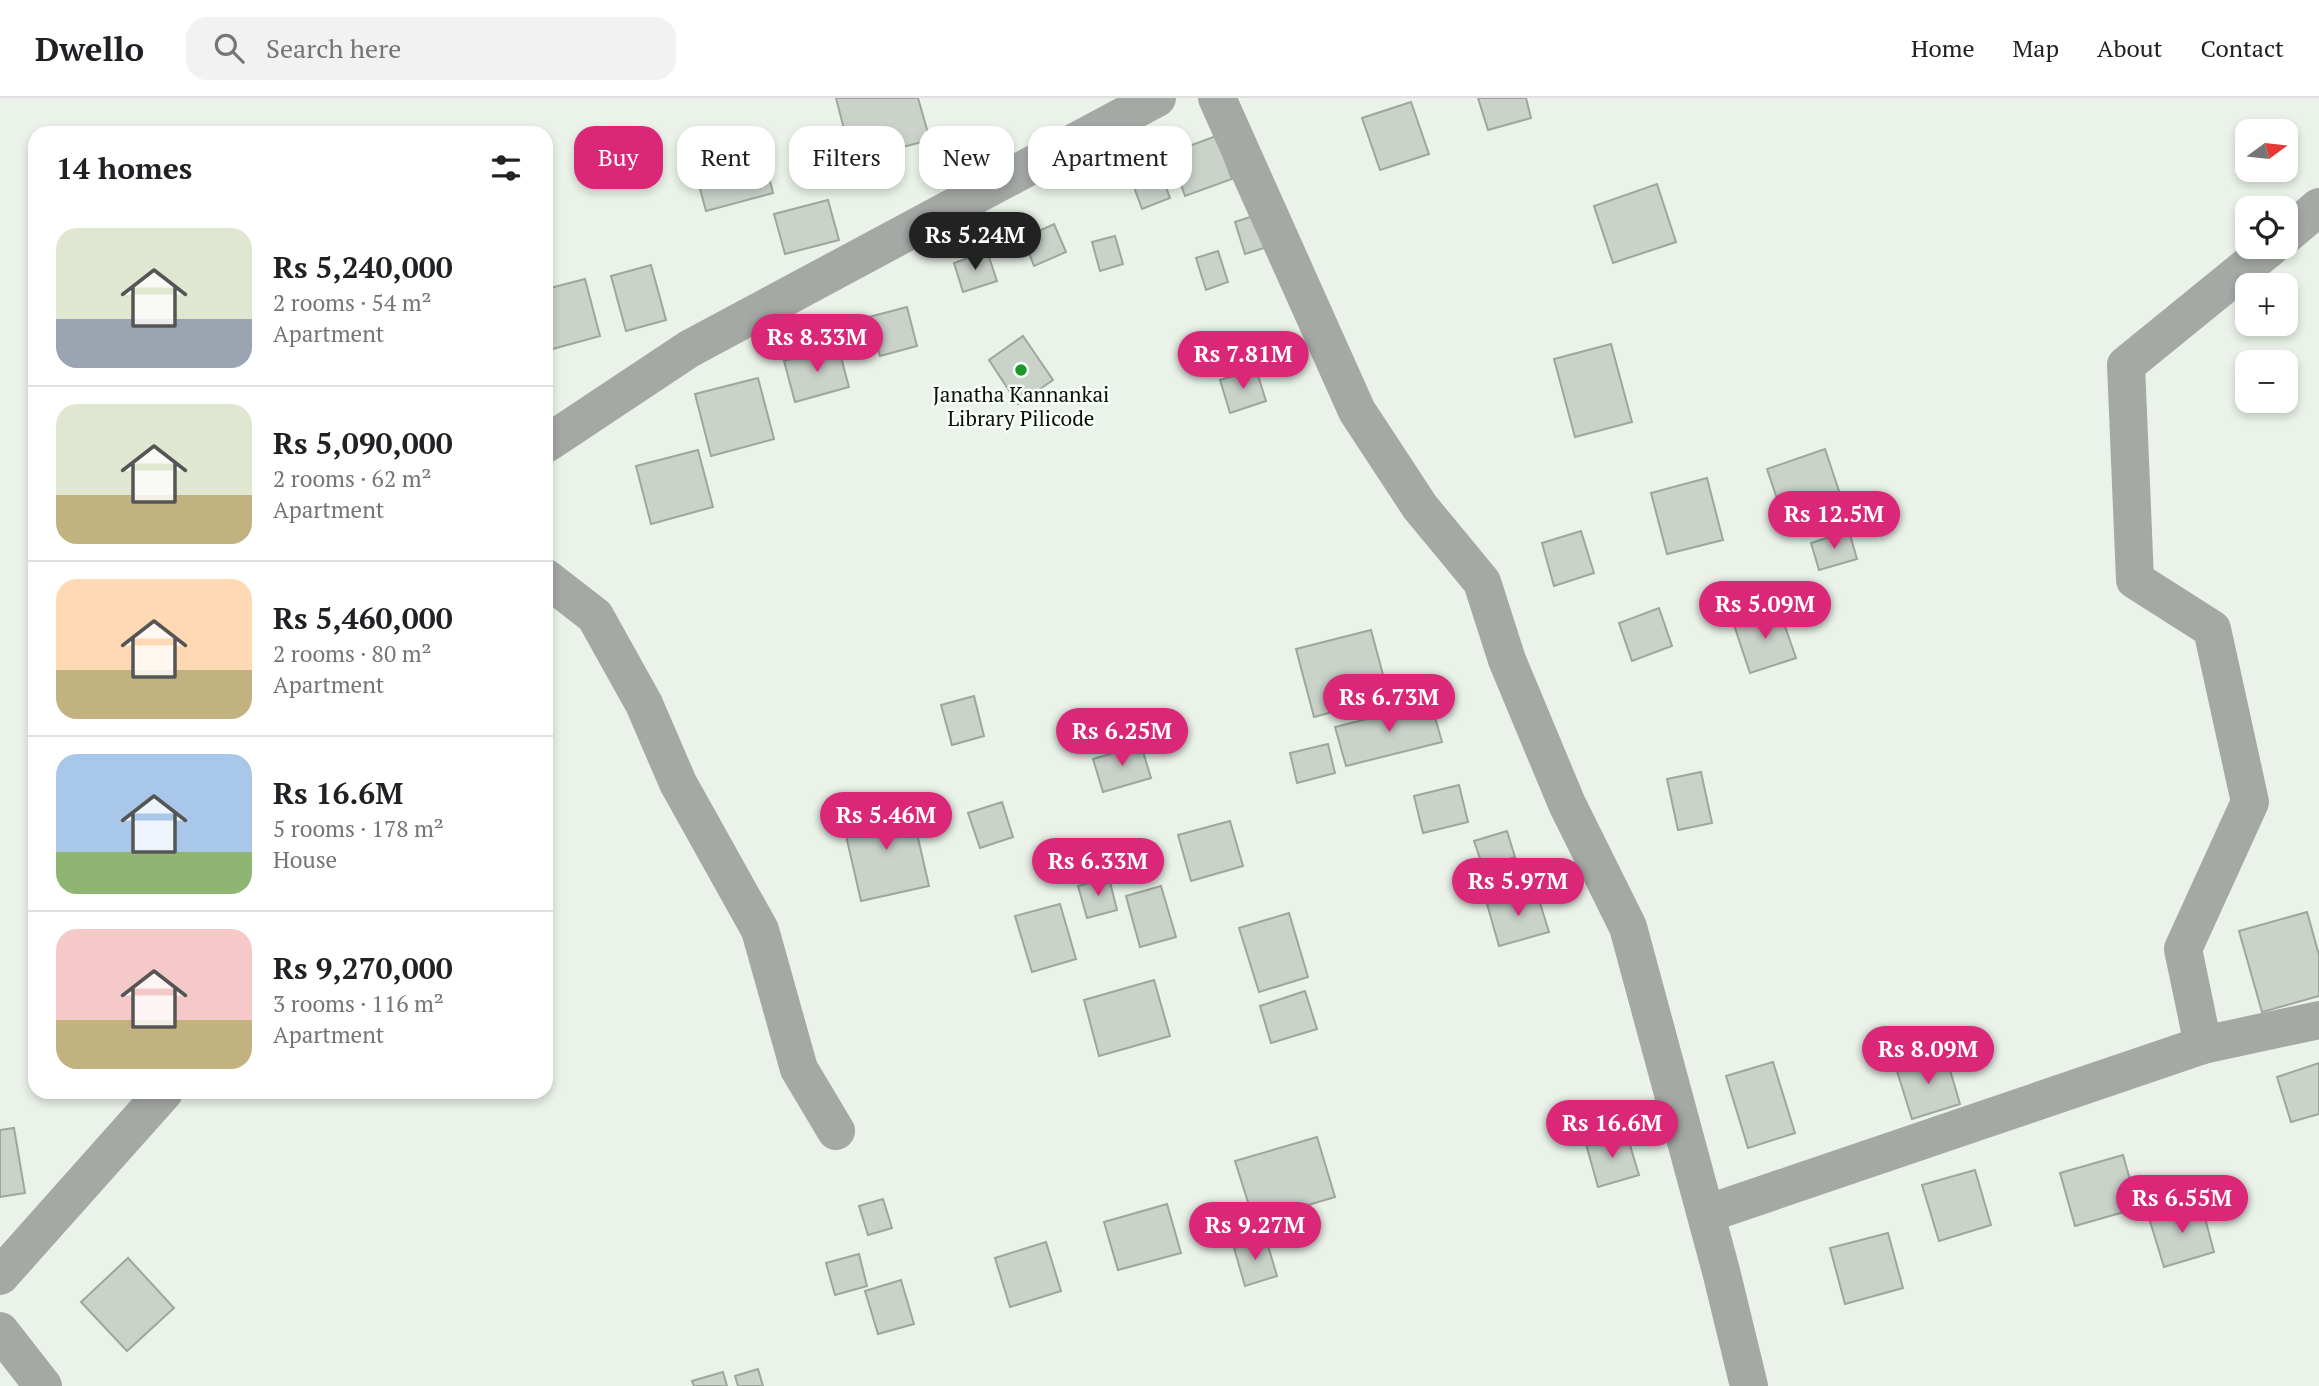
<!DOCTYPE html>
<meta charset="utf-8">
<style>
body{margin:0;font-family:"PT Serif",serif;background:#f2f2f2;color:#202124;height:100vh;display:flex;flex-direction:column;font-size:26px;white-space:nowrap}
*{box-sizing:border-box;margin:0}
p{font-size:23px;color:#757577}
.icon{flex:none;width:38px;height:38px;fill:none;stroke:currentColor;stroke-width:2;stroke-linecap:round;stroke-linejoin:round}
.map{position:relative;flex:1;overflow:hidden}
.side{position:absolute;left:28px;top:28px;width:525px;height:973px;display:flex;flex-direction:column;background:#fff;border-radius:21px;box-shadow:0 4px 10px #0003}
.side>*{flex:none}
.banner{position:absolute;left:574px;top:28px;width:665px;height:63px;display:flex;gap:14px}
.needle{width:46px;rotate:75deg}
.controls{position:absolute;left:2235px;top:21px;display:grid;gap:14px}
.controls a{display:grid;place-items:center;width:63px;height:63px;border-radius:14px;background:#fff;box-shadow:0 4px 10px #0003;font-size:35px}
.price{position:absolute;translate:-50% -60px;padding:0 16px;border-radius:24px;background:#db2777;color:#fff;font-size:23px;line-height:46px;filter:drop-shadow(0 2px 4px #0008)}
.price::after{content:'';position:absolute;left:50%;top:42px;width:21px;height:16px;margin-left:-10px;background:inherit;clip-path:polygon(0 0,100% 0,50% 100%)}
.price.selected{background:#222;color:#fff}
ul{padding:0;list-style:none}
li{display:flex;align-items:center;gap:21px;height:175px;padding:0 28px}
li+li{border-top:2px solid #e0e0e0}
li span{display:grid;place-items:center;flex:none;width:196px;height:140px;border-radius:21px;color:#555}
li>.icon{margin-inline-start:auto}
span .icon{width:84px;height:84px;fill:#fffc;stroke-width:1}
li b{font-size:30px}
h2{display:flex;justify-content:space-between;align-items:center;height:84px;padding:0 28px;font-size:30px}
.pill{padding:0 24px;border-radius:21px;background:#fff;box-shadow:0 4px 10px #0003;font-size:24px;line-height:63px}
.pill.selected{background:#db2777;color:#fff}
header{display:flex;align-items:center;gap:42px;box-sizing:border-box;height:98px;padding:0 35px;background:#fff;border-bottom:2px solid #e0e0e0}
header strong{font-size:33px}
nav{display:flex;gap:38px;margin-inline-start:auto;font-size:24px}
.search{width:490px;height:63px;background:#f2f2f2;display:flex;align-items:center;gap:18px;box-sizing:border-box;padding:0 24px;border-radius:21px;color:#757577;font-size:26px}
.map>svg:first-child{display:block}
.building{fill:#cad2ca;stroke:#9ea69d;stroke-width:2}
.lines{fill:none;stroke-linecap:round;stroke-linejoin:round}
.minor{stroke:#a5a9a5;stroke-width:38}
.poi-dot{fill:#1b992d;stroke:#f8fff8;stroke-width:2.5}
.labels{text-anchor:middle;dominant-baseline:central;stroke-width:5;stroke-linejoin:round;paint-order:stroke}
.poi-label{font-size:21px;fill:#0b0e0b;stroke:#f8fff8}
</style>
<header>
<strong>Dwello</strong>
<div class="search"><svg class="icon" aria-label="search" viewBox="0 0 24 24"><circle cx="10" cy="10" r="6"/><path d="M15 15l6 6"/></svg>Search here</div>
<nav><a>Home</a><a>Map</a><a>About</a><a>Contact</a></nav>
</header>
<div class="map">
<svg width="2319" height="1288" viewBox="0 0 2319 1288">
<rect width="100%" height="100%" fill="#eaf2e9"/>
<!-- building -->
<g class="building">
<polygon points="836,0 918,0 930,42 852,62"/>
<polygon points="1478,0 1526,0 1531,20 1488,32"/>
<polygon points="1411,4 1429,56 1380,72 1362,20"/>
<polygon points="1216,38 1232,81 1185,98 1170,55"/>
<polygon points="761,47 773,95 706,113 693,65"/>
<polygon points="1158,68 1170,100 1142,111 1130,78"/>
<polygon points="1657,86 1676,144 1613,165 1594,108"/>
<polygon points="828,102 839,142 785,156 774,116"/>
<polygon points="1256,117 1267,149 1245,156 1235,124"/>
<polygon points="1054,126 1066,154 1034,168 1023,140"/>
<polygon points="1115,138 1123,166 1100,173 1092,144"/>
<polygon points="987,153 997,183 963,194 954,165"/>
<polygon points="1218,153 1228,184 1206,192 1196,160"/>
<polygon points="651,167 666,222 626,233 611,178"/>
<polygon points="585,181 600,238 549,252 546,241 546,191"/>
<polygon points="907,209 917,248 880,258 869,219"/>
<polygon points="1023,238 1053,282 1018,306 989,262"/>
<polygon points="1611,246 1632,324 1575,339 1554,261"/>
<polygon points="838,248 849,289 795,304 784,263"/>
<polygon points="1256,271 1266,303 1230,315 1220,282"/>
<polygon points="758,280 774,341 711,358 695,296"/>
<polygon points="1825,351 1842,402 1784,421 1767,371"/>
<polygon points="698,352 713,409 651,426 636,368"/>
<polygon points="1707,380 1723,442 1667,456 1651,395"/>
<polygon points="1581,433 1594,475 1554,488 1542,445"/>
<polygon points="1849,433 1857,461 1819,472 1811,445"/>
<polygon points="1659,510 1672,548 1632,563 1619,525"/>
<polygon points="1779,511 1796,560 1750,575 1734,527"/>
<polygon points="1371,532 1389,599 1314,619 1296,551"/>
<polygon points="974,598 984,638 952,647 941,607"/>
<polygon points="1431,605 1442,644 1346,668 1335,629"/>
<polygon points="1328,646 1335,675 1297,685 1290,655"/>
<polygon points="1141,647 1151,680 1103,694 1093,661"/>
<polygon points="1701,674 1712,725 1678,732 1667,681"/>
<polygon points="1459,687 1468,724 1423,735 1414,698"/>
<polygon points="1002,704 1013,739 980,750 968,715"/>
<polygon points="910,705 929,788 861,803 842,720"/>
<polygon points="1230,723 1243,768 1191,783 1178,737"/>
<polygon points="1507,733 1515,759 1483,769 1474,743"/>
<polygon points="1109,780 1117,812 1087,820 1078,788"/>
<polygon points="1161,788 1176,839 1140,849 1126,798"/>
<polygon points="1536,792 1549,834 1499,848 1487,806"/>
<polygon points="1060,806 1076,861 1032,874 1015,818"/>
<polygon points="2307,814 2319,857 2319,898 2262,914 2239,833"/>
<polygon points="1289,815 1308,879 1259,894 1239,830"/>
<polygon points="1154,882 1170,938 1099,958 1084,902"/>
<polygon points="1305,893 1317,931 1271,945 1260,908"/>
<polygon points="1945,955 1960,1006 1912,1021 1896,970"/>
<polygon points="1773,964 1795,1035 1748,1050 1726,978"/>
<polygon points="2319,965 2319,1016 2291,1024 2277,979"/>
<polygon points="14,1030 25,1095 0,1099 0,1032"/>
<polygon points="1626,1034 1639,1077 1598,1089 1586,1046"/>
<polygon points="1317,1039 1335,1099 1254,1123 1235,1063"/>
<polygon points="2123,1057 2138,1110 2075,1128 2060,1075"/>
<polygon points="1975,1072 1991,1127 1939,1143 1922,1087"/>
<polygon points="883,1101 892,1130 868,1137 859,1108"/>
<polygon points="2201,1105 2214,1154 2164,1169 2149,1120"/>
<polygon points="1167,1106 1181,1155 1118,1172 1104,1124"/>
<polygon points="1888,1135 1903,1190 1845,1206 1830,1150"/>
<polygon points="1266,1141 1277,1178 1245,1188 1234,1150"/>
<polygon points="1046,1144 1061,1193 1010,1209 995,1160"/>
<polygon points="859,1156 867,1188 835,1197 826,1165"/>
<polygon points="128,1160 174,1210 127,1253 81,1204"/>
<polygon points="901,1182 914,1226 878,1236 865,1193"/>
<polygon points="758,1271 763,1288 738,1288 735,1278"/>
<polygon points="723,1274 727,1288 694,1288 692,1283"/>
</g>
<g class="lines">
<!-- minor -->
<g class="minor">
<polyline points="1217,0 1357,313 1420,409 1482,484 1507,562 1567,706 1628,829 1721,1173 1749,1288"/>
<polyline points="2286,137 2319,109"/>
<polyline points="2271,149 2126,267 2135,482 2212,531 2250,704 2183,851 2203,947 2319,922"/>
<polyline points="546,346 689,251 1157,0"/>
<polyline points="546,480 595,518 644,606 678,685 760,832 799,971 836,1033"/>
<polyline points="1706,1116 2203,947"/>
<polyline points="0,1178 164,994"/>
<polyline points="0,1233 43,1288"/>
</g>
</g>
<!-- markers -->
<circle class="poi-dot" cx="1021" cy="272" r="7"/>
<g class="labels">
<!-- poi labels -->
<g class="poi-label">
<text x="1021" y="296">Janatha Kannankai<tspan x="1021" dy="24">Library Pilicode</tspan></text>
</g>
</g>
</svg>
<div class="controls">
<a><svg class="needle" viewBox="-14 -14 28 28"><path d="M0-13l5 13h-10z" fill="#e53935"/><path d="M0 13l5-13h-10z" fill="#757577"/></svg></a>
<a><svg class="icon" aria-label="locate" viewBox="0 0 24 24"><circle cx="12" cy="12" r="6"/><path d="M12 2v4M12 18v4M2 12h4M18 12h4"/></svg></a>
<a>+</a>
<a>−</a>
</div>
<b class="price selected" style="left:975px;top:174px">Rs 5.24M</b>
<b class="price" style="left:817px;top:276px">Rs 8.33M</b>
<b class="price" style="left:1243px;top:293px">Rs 7.81M</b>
<b class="price" style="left:1834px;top:453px">Rs 12.5M</b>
<b class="price" style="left:1765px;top:543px">Rs 5.09M</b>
<b class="price" style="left:1389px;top:636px">Rs 6.73M</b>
<b class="price" style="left:1122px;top:670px">Rs 6.25M</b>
<b class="price" style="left:886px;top:754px">Rs 5.46M</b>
<b class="price" style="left:1098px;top:800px">Rs 6.33M</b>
<b class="price" style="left:1518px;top:820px">Rs 5.97M</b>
<b class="price" style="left:1928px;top:988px">Rs 8.09M</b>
<b class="price" style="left:1612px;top:1062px">Rs 16.6M</b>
<b class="price" style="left:2182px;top:1137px">Rs 6.55M</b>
<b class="price" style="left:1255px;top:1164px">Rs 9.27M</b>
<div class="banner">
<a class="pill selected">Buy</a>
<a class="pill">Rent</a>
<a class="pill">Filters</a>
<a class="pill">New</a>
<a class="pill">Apartment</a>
</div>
<section class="side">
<h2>14 homes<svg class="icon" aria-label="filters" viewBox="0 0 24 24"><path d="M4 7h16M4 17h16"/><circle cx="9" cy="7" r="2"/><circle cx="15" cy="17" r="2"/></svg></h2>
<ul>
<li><span style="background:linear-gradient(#dfe7d0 65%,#9aa5b1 0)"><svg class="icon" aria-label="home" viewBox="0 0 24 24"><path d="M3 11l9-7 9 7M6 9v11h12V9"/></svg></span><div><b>Rs 5,240,000</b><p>2 rooms · 54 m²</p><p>Apartment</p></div></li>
<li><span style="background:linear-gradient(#dfe7d0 65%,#c2b280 0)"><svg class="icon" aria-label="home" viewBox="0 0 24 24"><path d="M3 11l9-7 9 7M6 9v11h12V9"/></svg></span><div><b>Rs 5,090,000</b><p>2 rooms · 62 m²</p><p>Apartment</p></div></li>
<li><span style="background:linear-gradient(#ffd9b3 65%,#c2b280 0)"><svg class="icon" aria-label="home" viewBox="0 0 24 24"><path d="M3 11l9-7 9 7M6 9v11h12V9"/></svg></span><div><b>Rs 5,460,000</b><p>2 rooms · 80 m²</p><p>Apartment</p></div></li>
<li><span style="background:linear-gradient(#a9c7e8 70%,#8fb573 0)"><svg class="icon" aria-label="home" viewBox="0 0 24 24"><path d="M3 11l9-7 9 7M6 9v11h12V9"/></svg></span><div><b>Rs 16.6M</b><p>5 rooms · 178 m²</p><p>House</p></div></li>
<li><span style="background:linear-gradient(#f6c9c9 65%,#c2b280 0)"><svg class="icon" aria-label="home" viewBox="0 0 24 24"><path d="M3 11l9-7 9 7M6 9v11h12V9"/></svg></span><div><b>Rs 9,270,000</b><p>3 rooms · 116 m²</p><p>Apartment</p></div></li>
</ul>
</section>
</div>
